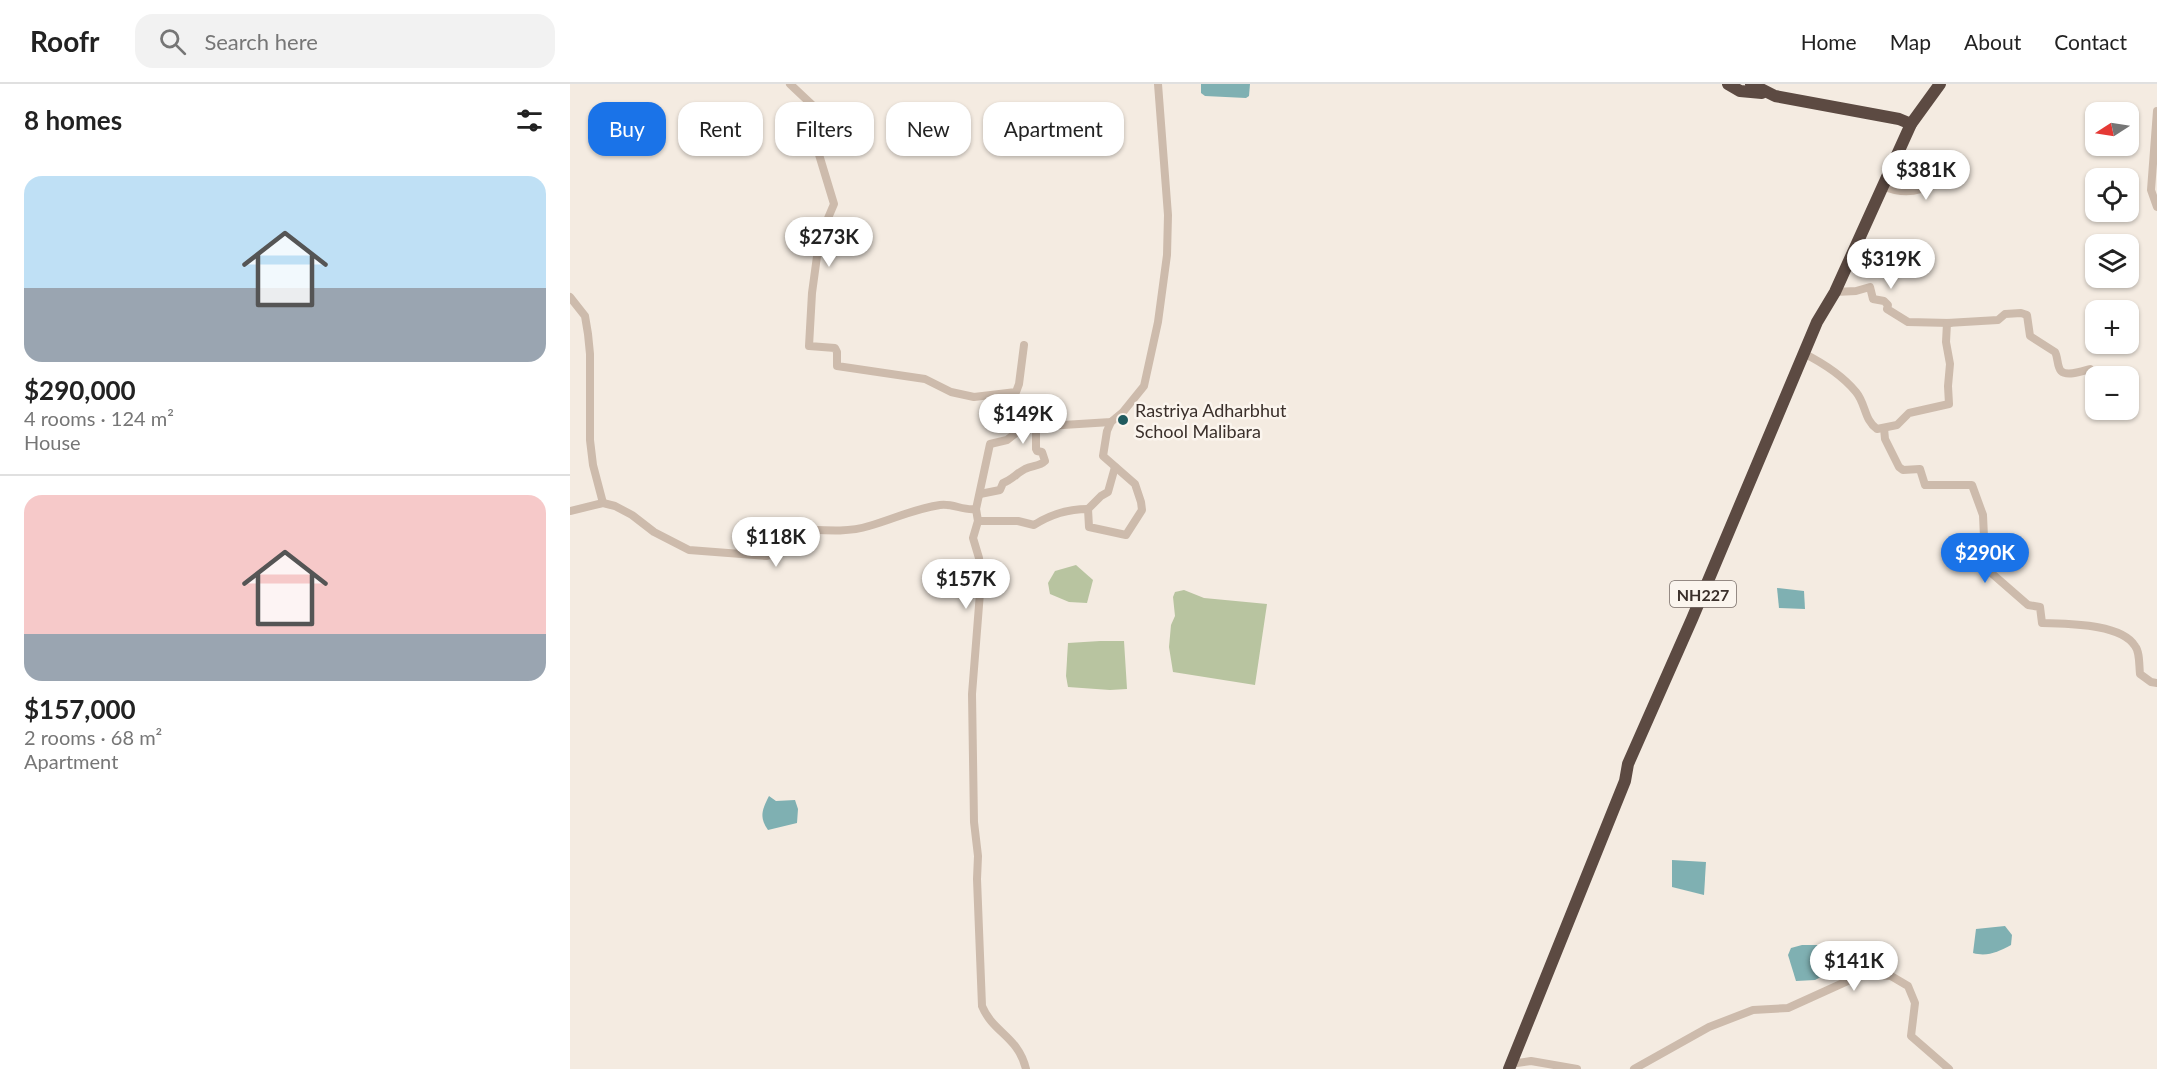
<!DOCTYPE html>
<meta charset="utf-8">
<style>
body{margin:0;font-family:Lato,sans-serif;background:#f2f2f2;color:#222;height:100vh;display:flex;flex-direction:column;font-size:22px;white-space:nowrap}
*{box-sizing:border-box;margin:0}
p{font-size:20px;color:#767676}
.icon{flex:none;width:33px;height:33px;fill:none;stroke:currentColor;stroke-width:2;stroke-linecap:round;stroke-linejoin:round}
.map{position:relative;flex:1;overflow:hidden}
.panel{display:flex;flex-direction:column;background:#fff;width:570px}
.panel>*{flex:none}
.guide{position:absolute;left:18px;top:18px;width:570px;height:54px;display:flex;gap:12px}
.needle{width:39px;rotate:258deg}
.fabs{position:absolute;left:1515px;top:18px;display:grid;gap:12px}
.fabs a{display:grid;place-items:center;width:54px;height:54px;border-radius:12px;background:#fff;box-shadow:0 2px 4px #0004;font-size:30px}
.price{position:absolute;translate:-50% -51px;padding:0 14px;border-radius:21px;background:#fff;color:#222;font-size:20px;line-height:39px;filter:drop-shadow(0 2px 3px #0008)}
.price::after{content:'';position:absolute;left:50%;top:36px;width:18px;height:14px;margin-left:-9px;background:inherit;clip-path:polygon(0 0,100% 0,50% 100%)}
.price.active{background:#1a73e8;color:#fff}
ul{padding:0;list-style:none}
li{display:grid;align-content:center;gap:12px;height:318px;padding:0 24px}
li+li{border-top:2px solid #e0e0e0}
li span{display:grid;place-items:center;height:186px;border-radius:18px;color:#555}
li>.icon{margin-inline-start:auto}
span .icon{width:108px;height:108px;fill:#fffc;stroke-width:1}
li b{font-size:26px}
h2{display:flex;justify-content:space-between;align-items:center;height:72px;padding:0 24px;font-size:26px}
.pill{padding:0 21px;border-radius:18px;background:#fff;box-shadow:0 2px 4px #0004;font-size:21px;line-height:54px}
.pill.active{background:#1a73e8;color:#fff}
header{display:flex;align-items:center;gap:36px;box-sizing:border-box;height:84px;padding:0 30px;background:#fff;border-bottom:2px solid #e0e0e0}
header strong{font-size:28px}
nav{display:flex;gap:33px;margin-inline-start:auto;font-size:21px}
.search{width:420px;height:54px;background:#f2f2f2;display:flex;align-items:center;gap:15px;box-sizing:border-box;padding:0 21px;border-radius:18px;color:#767676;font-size:22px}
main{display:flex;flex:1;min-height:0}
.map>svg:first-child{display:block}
.green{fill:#b8c4a0}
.water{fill:#7fb0b2}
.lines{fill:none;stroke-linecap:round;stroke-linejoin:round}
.minor{stroke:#cdbbac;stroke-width:8}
.highway{stroke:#5c4a42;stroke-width:12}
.poi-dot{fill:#1f5a5e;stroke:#fbf5ee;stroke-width:2}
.labels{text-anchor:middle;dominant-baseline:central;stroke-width:5;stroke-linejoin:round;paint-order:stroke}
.shield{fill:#fbf5ee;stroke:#756b66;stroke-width:1.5}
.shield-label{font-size:16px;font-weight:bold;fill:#3b302b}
.poi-label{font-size:18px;fill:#3b302b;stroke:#fbf5ee;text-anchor:start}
</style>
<header>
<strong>Roofr</strong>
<div class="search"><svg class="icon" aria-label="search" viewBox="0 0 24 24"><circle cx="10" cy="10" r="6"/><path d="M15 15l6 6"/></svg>Search here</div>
<nav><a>Home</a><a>Map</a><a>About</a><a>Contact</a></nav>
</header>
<main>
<section class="panel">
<h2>8 homes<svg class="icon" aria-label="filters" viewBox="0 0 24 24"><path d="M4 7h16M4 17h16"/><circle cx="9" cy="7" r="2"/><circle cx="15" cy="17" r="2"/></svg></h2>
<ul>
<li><span style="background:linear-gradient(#bfe0f5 60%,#9aa5b1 0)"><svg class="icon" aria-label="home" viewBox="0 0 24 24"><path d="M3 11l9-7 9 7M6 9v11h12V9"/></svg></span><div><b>$290,000</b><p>4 rooms · 124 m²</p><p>House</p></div></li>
<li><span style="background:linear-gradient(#f6c9c9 75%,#9aa5b1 0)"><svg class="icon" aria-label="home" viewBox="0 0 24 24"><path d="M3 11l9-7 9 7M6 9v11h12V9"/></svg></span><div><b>$157,000</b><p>2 rooms · 68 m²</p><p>Apartment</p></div></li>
</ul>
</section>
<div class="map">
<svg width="1587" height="985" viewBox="0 0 1587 985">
<rect width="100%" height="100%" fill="#f4ebe1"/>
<!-- green -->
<g class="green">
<polygon points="506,481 523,496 517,519 499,518 480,510 478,499 485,487"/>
<polygon points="614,506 634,514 697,520 685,601 603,588 599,563 601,541 605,532 603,513 605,508"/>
<polygon points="530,557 554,557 557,605 540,606 498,603 496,592 498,559"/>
</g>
<!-- water -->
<g class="water">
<polygon points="631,0 680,0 679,12 676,14 635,12 631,9"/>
<polygon points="1207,504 1234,507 1235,525 1209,524"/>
<path d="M199,712L206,717L225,716L228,725L227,739L198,746C189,733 192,726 199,712Z"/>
<polygon points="1102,776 1136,778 1134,811 1102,803"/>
<path d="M1435,842L1442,851L1441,861C1428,868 1417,873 1403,869L1406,845Z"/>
<polygon points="1232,861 1247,861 1257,864 1259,872 1257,890 1245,896 1226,897 1218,871 1221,864"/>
</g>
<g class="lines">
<!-- minor -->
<g class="minor">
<polyline points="220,0 255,33 260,43 247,64 264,120 250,153 248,165 242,209 239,262 265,264 267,268 267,282 355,295 381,308 404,313 446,308 449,300 454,261"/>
<polyline points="1587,27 1581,106 1587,123"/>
<path d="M1313,102C1338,113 1367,107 1375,79"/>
<polyline points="1265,208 1286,207 1300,203 1303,215 1314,217 1318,221 1317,225 1338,238 1380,239"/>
<polyline points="0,213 15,232 18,250 20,270 20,356 23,381 33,419"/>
<path d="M1233,269C1253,279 1272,291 1286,308C1296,320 1294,336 1307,345L1327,341L1339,329L1379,320L1378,302L1380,280L1376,258L1377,239L1428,236L1435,230L1451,229L1457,231L1460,252L1485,268C1488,273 1487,283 1491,287C1497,293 1513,287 1520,285"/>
<path d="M423,312L431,316L433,319L431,328C436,334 443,332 450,337V346"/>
<path d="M1314,344L1315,355L1329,383L1333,386L1350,385L1355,401H1402L1413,431L1415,476L1419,487L1458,521L1470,523L1472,539C1496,540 1551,539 1565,562C1570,568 1569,582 1570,590L1581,598L1587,599"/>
<path d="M410,410L430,406L433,399C442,396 447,389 455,385C462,381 469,383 475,377L472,368L467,367L466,365V343"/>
<polyline points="518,425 531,412 538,408 545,383"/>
<path d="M0,427L33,419L45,422L62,431L84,448L119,466L197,472L215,467L229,445C252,446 277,449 299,442C324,435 343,425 370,421C383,419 393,427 406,425"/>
<path d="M408,437H448L464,441C481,430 498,425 518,425L519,443L556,451L572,426L571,418L565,400L533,372L537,347L541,338"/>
<polyline points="940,980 961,977 1007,985"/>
<path d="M456,985C448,952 423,949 412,922L407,795L408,772L404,738L402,610L411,496L409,474L403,454L408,437L406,425L420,360L437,356L450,346L461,343L541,338L553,328L574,302L588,238L597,171L598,131L588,0"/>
<polyline points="1064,985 1139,943 1183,926 1218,924 1293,890 1321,892 1338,902 1345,919 1341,952 1379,985"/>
</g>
<!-- highway -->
<g class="highway">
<polyline points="1158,0 1170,7 1192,9"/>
<polyline points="1181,0 1205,12 1329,35 1341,40"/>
<polyline points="939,985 1055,697 1058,680 1122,535 1247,238 1265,208 1341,40 1370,0"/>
</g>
</g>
<!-- markers -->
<circle class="poi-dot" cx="553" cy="336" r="6"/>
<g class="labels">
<!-- shield labels -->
<rect class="shield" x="1100" y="497" width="66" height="26" rx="4.5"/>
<g class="shield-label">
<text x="1133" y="510">NH227</text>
</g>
<!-- poi labels -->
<g class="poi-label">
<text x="565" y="326">Rastriya Adharbhut<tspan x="565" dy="21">School Malibara</tspan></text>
</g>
</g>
</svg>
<div class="fabs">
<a><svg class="needle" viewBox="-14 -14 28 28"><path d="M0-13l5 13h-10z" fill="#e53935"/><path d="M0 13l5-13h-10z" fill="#767676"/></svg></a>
<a><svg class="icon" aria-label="locate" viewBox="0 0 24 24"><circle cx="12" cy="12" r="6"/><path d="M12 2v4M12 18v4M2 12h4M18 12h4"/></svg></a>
<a><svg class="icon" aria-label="layers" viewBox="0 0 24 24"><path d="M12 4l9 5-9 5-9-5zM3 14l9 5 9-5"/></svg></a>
<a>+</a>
<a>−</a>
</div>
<b class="price" style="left:1356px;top:117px">$381K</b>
<b class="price" style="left:259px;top:184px">$273K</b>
<b class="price" style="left:1321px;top:206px">$319K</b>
<b class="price" style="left:453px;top:361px">$149K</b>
<b class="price" style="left:206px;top:484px">$118K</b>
<b class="price active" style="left:1415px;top:500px">$290K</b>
<b class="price" style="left:396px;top:526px">$157K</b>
<b class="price" style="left:1284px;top:908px">$141K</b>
<div class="guide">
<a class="pill active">Buy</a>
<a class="pill">Rent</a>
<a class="pill">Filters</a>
<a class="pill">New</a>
<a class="pill">Apartment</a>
</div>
</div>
</main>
